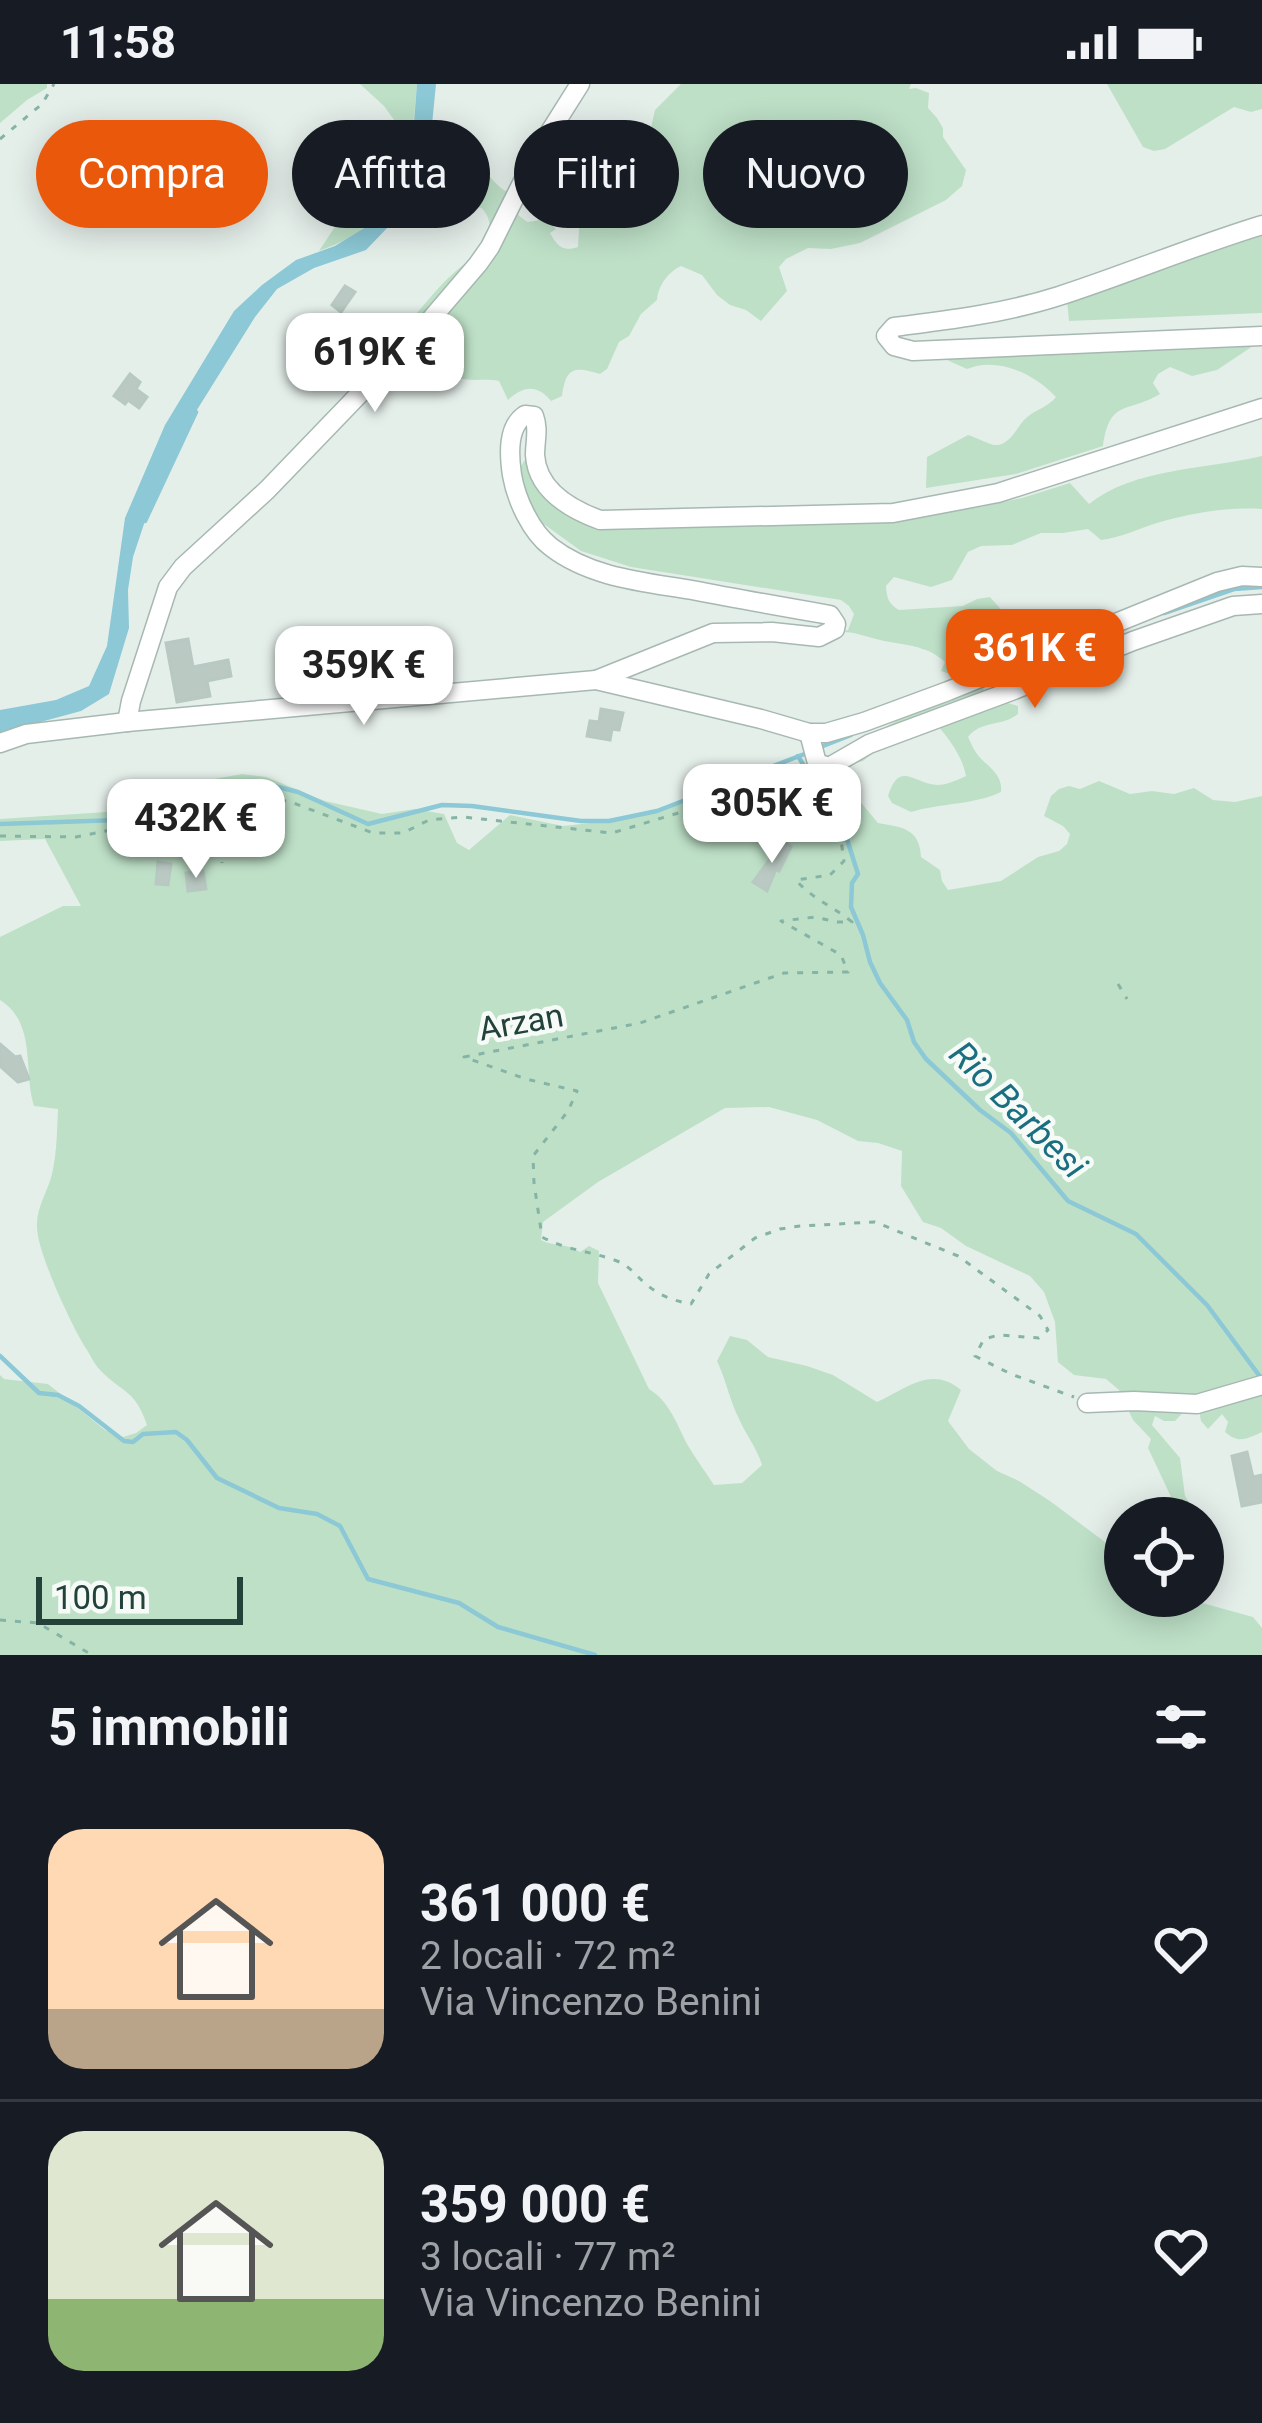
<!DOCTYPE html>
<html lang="it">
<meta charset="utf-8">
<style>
body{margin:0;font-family:Roboto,sans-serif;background:#242831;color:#f1f3f6;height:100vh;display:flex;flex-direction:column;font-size:45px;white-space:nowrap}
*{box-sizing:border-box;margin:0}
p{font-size:39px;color:#9ea1a6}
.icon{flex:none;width:66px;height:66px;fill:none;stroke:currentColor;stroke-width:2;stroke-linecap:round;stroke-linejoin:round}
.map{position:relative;height:1571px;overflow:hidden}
.details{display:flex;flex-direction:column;background:#171b24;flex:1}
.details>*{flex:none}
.guide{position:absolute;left:36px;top:36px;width:1191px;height:108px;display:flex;gap:24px}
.controls{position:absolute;left:1104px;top:1413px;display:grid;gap:24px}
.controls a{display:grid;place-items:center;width:120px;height:120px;border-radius:50%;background:#171b24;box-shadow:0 6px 30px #0003;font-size:60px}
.scale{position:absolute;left:36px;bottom:30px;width:207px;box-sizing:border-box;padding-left:12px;border:6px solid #23423a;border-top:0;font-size:33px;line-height:42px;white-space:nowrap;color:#23423a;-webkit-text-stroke:9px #f6fbf8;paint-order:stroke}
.price{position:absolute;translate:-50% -102px;padding:0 27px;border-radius:24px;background:#fff;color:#222;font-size:39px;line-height:78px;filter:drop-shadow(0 3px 6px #0008)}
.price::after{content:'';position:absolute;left:50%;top:72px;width:36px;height:27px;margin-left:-18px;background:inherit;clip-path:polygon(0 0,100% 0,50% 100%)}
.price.on{background:#ea580c;color:#fff}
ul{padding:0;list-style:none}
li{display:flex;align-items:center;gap:36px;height:300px;padding:0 48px}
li+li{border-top:3px solid #363941}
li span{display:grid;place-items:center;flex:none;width:336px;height:240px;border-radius:36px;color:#555}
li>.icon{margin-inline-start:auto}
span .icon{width:144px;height:144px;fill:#fffc;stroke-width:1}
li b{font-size:51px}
h2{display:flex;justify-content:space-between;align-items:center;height:144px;padding:0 48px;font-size:51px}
.tag{padding:0 42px;border-radius:54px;background:#171b24;box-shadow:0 6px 30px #0003;font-size:42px;line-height:108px}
.tag.on{background:#ea580c;color:#fff}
.status{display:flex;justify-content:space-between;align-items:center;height:84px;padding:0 60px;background:#171b24;direction:ltr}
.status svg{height:33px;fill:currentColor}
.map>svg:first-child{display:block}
.green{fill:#bee0c7}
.water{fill:#8cc8d5}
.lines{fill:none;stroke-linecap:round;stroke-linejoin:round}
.stream{stroke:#8cc8d5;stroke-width:4.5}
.building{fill:#bacac3;stroke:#b7c9c2;stroke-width:3}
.minor-casing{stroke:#a7b8b2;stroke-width:21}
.path{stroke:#85b3a5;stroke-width:3;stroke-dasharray:6 9;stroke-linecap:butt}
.minor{stroke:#fff;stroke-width:18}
.labels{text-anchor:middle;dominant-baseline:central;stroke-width:9;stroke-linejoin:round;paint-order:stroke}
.street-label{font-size:33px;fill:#23423a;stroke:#f6fbf8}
.water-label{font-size:36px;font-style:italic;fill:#1a6e80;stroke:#f6fbf8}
</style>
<div class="status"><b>11:58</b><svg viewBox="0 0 49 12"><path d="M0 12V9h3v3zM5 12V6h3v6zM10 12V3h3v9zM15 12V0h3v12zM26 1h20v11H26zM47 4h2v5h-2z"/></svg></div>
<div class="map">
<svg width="1262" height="1571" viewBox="0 0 1262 1571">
<rect width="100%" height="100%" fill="#e5efea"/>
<!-- green -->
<g class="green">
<polygon points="0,0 47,0 47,4 27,16 0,39"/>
<path d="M360,0H417C410,83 406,136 319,167L400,44L384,22Z"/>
<path d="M681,0H911L909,5L916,4L929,9L928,24L937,34L943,44V53L966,86L962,102L946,116L860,159L831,165L808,164L786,175L779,183L787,207L761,237L746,226L730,221L717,211L702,191L681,182C668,188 658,202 657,216L641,230L629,252L619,258L607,285L600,290C574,282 566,283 562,312L551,317C537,300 523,302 508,316L499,297C485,294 472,298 459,294C450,292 441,287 430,288C415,290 408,299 392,296L386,287L401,267L402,246C430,216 447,187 485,167C490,150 494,139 482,124C463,120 451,104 453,84L464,76C485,80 490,98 507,108C513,122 514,130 528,138L546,135L556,145L550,149C557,162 563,168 578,163L579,145L601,113L620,99L633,82L650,48L655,26Z"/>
<polygon points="1107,0 1262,0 1262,25 1251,28 1234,23 1165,65 1154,67 1143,63"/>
<polygon points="1262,145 1262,229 1069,237 1067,216"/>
<path d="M1262,256L1217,286L1192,292L1170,283L1158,290L1153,299L1160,310C1127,330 1110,314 1103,362L1016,390L926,404L927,373L968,351C976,353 989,361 996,361C1010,361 1017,343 1025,335C1035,325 1046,325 1056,313C1035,290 997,272 967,285L929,268Z"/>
<path d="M527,372L533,398L587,437L873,434L980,423L1022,414L1070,399L1089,420C1133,384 1208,385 1262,372V425C1226,423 1192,429 1157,439C1138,445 1122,453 1101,456L1088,445L1063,449H1041L1012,461L981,462L968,468L952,496L931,503L894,493L886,502C887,514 888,519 899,526L963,522L977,515L990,513L1006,531H1035L1041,540L1039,549L995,576L982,602L987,613L1018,622V630C1002,643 981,636 968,653C971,659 973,665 977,670C987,683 1003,689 1001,708C974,721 940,719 911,728L892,719L888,712C899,676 913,699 937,701C946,701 958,696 966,692C962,672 950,656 937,641L881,662L863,677L853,680L859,663L867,653L961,602L956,592L941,587L945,578C927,561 903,561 880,556C867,553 856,548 842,548L848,546L854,530L849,522L841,516L631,483L581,467L534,433L516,391Z"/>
<path d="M814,685L833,694L848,710L858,715L878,739C901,743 920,744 921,773L940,786L942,797L948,806L1001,797L1038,773L1059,767L1067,760L1070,750L1063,742L1044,732L1051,712L1059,705L1069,702L1080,705L1099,697L1130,710L1152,707L1174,710L1194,704L1213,716L1235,718L1262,712V1348C1247,1355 1238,1360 1225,1348L1228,1338L1222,1330L1208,1345L1201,1337L1199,1327L1190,1321L1175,1337H1164L1155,1332L1152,1341L1180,1374L1185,1412L1198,1433L1180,1432L1148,1364L1151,1355L1133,1336L1119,1306L1106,1295L1074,1291L1058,1278L1055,1238L1044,1208L1030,1192L966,1162L941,1144L923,1138L901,1102L902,1067L878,1059L858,1057L817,1036L769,1023L725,1024L598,1098L543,1138L541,1156C554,1163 568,1159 580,1168L589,1162L599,1167L598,1199L649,1305C669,1317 677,1340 687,1360C695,1374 705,1387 714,1401L742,1399L762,1381C757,1364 746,1351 739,1335C730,1317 726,1296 717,1277L730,1252L747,1256L768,1273L807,1282L833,1291L877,1318C907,1304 932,1281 961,1306L948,1337L969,1365L997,1387L1019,1397L1050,1417L1125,1473V1512H1177L1253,1533L1262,1544V1571H0V1291L4,1295L48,1300L105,1346L123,1353L136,1349L147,1341C135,1305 122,1309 100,1286C94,1280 90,1270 85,1263C71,1240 37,1168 37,1143C36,1124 48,1107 52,1090C57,1068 57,1047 58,1025L34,1022C23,987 37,939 0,916V853L63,822H81L45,755L0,757V735L106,728L192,699L242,690L266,693L325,717L382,730L415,725L444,730L457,759L469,766L510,731L563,742L591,739L639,731L696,716L741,693L742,700C767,707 790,691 814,685Z"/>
</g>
<!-- water -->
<polygon class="water" points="417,0 436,0 430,61 422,101 414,116 366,166 314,184 277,205 255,233 195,329 150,422 133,473 128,506 129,544 109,610 81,627 0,649 0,626 56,616 89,602 107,562 125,434 165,341 234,227 262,201 296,176 335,162 366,143 388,122 400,103 414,38"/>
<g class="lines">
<!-- stream -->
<g class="stream">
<polyline points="145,437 196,328"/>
<polyline points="1164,529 1234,505 1262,503"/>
<polyline points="818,664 851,651"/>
<polyline points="798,672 845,749 858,790 852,799 851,823 863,851 870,878 880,899 907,936 914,958 926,975 980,1026 1011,1049 1068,1117 1136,1150 1207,1221 1261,1294"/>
<polyline points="0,740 119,736 160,721 185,708 206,702 254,697 298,708 368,740 442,721 472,722 581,737 609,737 657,727 807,669"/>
<polyline points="0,1272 39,1309 58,1311 79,1322 124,1357 133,1358 143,1350 176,1348 187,1356 217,1394 279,1424 317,1430 340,1442 368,1495 459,1519 498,1543 595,1571"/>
</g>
</g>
<!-- building -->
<g class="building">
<polygon points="167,85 177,95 144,124 137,117"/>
<polygon points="345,202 355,208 341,228 332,221"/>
<polygon points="130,290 140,298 136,305 147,313 139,324 128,316 125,320 114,312"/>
<polygon points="188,555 193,583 228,576 231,592 207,597 210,612 177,618 166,559"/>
<polygon points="601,625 623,629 619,646 612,645 610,656 587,652 590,637 599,638"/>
<polygon points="783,757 791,763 779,787 776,785 767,807 753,798"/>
<polygon points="158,778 171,780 168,801 156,800"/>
<polygon points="203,787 206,805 188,807 186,789"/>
<polygon points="0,960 15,973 20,972 29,995 18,998 0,982"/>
<polygon points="1247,1368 1253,1393 1262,1391 1262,1418 1242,1422 1232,1372"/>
</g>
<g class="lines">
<!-- minor casing -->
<g class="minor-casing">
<g id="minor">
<path d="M1262,141C1193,162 1127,190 1059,212C1006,229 950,236 894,243L886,252L894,262L913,267L1262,252"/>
<path d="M596,596L713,549L772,548L819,553L835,545L836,540L830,531C784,523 738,515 692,506C645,498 591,494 551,463C531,448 516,415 512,391C509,371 507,343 525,331L534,332C539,345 535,357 535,371C537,406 570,425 600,436L893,429L998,409L1262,324"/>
<polyline points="127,638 131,617 168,503 183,483 267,406 425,242 478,180 490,163 539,65 580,0"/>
<polyline points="809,649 817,679 829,683 869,660 1014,606 1133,557 1233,522 1262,520"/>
<polyline points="0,659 26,650 127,638 596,596 761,635 809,649 826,649 864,638 948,607 1217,498 1242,492 1262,493"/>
<polyline points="1087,1319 1134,1317 1197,1320 1262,1301"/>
</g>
</g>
<!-- path -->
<g class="path">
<polyline points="0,55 42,20 54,0"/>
<path d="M829,702L838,735L844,777L830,791L796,796C811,814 834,823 852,838H837L815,833L781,837L841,871L848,888L784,889L640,939L464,973L526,995L577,1007L568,1027L533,1072L534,1099L542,1153C568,1167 591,1167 617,1177C630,1182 637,1193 647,1201C660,1212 675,1217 691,1220L709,1190L755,1154L780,1145L800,1142L875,1138L958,1172L1040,1232L1048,1246L1039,1254L999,1251L984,1255L975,1272L1011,1290L1074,1313"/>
<polyline points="221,718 222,779"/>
<polyline points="0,752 76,753 121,744 220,716 255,715 288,717 373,749 403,749 429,736 463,733 612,749 718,717 801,685"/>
<polyline points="1118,900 1127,915"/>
<polyline points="0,1536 38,1539 92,1571"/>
</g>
<!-- minor -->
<use href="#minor" class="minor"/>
</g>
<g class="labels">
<!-- street labels -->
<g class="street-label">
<text transform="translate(521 938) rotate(-10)">Arzan</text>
</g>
<!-- water labels -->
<g class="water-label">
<text transform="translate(1018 1026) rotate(45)">Rio Barbesi</text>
</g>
</g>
</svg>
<div class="controls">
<a><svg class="icon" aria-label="locate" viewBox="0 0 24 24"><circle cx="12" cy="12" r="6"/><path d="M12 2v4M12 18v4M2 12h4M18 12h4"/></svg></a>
</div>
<div class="scale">100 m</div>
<b class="price" style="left:375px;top:331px">619K €</b>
<b class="price on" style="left:1035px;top:627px">361K €</b>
<b class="price" style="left:364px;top:644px">359K €</b>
<b class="price" style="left:772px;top:782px">305K €</b>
<b class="price" style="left:196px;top:797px">432K €</b>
<div class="guide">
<a class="tag on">Compra</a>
<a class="tag">Affitta</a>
<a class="tag">Filtri</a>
<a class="tag">Nuovo</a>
</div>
</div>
<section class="details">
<h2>5 immobili<svg class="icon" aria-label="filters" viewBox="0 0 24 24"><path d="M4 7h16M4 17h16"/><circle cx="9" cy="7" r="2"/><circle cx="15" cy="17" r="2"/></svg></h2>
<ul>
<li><span style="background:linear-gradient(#ffd9b3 75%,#b9a48a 0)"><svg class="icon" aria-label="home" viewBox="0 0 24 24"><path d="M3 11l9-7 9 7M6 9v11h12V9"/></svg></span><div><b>361 000 €</b><p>2 locali · 72 m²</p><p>Via Vincenzo Benini</p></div><svg class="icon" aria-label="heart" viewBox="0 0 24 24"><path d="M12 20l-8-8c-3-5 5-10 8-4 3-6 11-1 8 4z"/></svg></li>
<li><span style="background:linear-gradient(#dfe7d0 70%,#8fb573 0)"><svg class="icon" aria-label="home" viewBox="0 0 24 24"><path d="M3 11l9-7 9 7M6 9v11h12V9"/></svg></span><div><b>359 000 €</b><p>3 locali · 77 m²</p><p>Via Vincenzo Benini</p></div><svg class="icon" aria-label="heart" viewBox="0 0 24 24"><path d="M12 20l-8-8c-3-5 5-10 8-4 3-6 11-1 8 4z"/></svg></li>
</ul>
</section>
